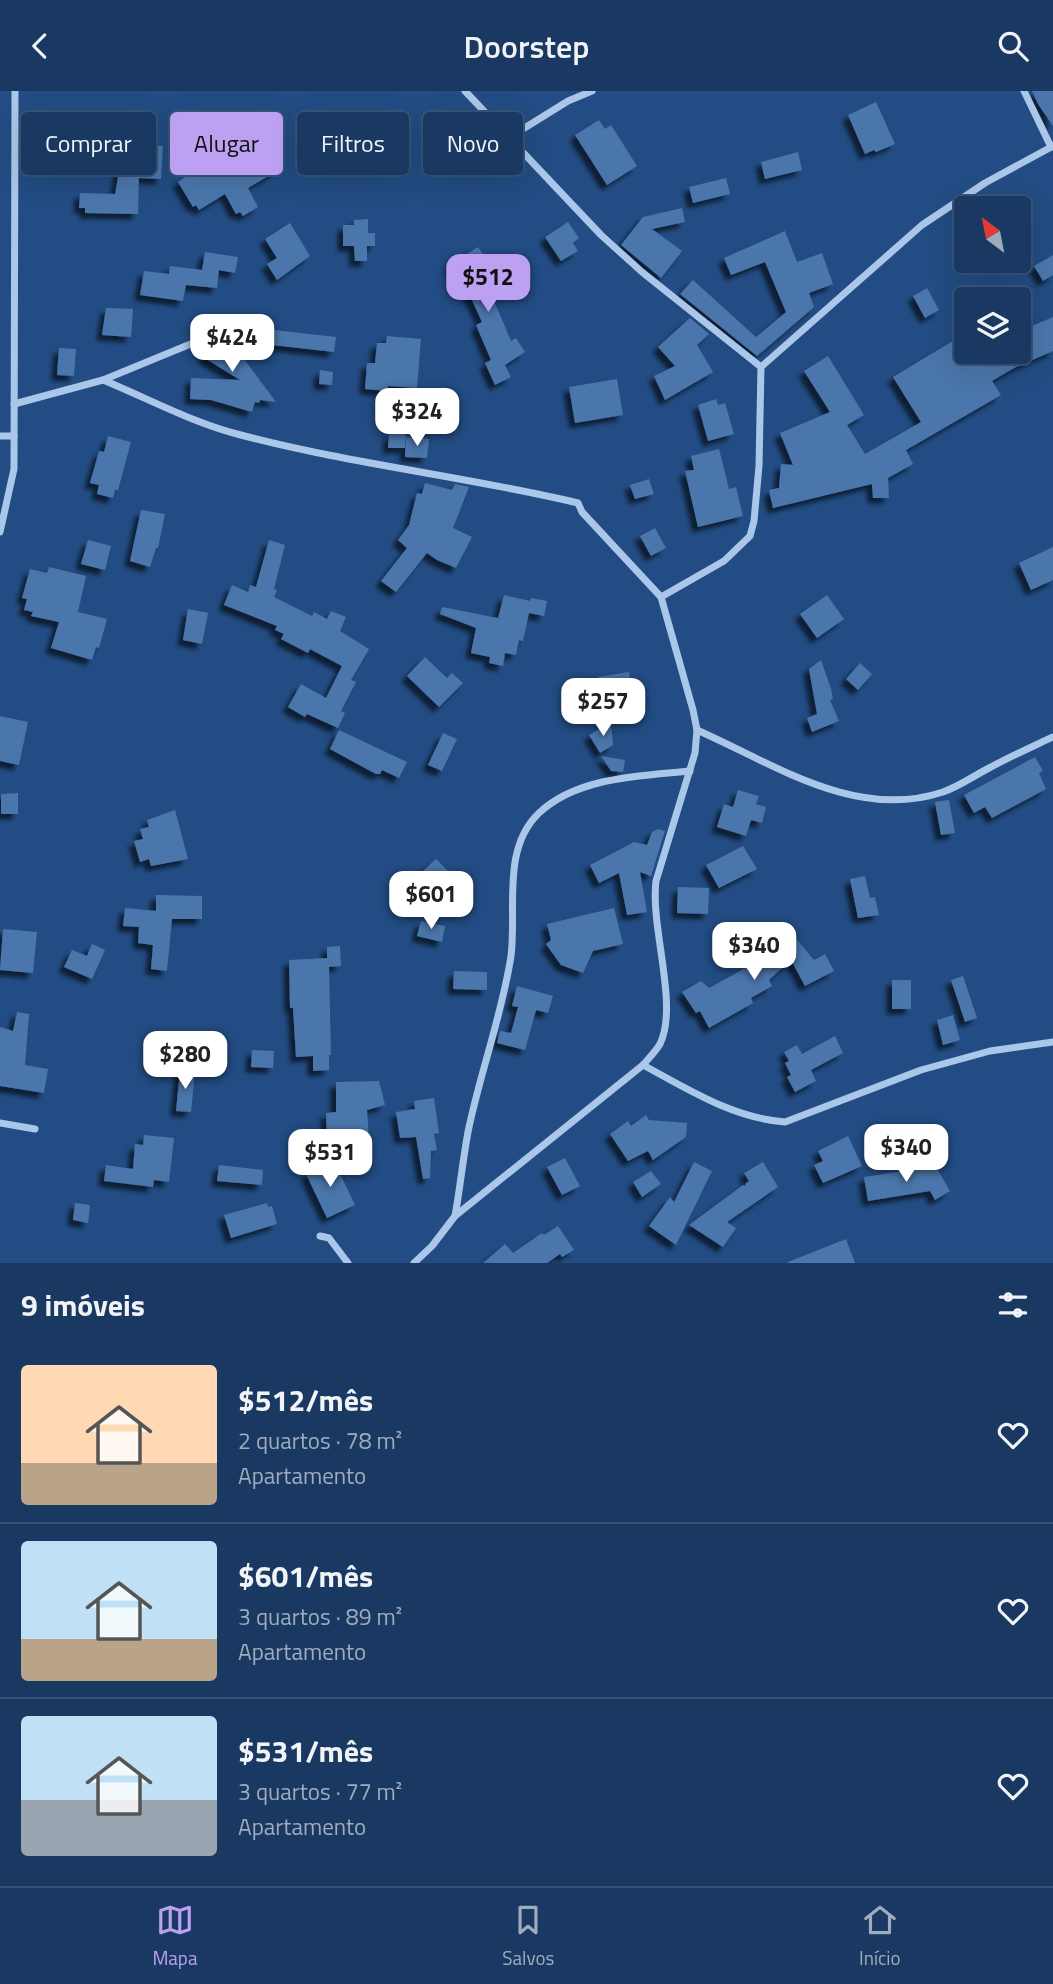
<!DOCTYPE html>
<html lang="pt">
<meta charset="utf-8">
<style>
body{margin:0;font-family:"Titillium Web",sans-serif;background:#27446b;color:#f1f3f6;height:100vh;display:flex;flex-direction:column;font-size:26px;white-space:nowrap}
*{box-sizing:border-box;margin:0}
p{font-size:23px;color:#9facbe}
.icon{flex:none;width:38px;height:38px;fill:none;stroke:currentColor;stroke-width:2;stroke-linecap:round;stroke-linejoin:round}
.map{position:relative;height:1172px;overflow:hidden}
.panel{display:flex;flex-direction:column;background:#1a3962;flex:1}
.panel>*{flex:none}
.hud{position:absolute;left:21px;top:21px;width:700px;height:63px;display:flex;gap:14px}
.needle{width:46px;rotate:328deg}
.tools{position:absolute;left:954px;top:105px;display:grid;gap:14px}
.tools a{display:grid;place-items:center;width:77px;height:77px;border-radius:7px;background:#1a3962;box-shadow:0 7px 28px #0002,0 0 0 2px #385377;font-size:35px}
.price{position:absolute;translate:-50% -60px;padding:0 16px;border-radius:14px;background:#fff;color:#222;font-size:23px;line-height:46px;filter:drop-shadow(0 2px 4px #0008)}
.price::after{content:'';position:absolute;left:50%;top:42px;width:21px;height:16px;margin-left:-10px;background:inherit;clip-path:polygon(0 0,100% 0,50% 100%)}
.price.on{background:#bca0f2;color:#111}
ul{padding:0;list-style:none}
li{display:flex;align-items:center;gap:21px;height:175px;padding:0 21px}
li+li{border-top:2px solid #385377}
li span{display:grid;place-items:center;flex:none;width:196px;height:140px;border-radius:7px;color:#555}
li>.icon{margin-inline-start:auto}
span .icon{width:84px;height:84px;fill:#fffc;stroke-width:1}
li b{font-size:30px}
h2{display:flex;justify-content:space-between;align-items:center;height:84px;padding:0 21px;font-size:30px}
.chip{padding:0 24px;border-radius:7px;background:#1a3962;box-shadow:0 7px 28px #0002,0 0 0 2px #385377;font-size:24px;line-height:63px}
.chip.on{background:#bca0f2;color:#111}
header{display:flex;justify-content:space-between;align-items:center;height:91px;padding:0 21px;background:#1a3962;font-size:32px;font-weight:600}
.tab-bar{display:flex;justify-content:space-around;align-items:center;height:98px;border-top:2px solid #385377;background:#1a3962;font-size:19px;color:#9facbe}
.tab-bar a{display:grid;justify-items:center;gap:4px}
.tab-bar .on{color:#bca0f2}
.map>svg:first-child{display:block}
.building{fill:#4b76ab;filter:url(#shadow)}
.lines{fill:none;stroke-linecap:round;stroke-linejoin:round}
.minor{stroke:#aac6e8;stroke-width:7}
</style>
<header><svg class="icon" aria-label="back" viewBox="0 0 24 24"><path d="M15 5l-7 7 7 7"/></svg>Doorstep<svg class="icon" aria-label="search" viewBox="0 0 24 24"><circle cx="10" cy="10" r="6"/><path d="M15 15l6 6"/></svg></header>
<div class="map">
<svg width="1053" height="1172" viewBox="0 0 1053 1172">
<defs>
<filter id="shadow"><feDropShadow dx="-5.5" dy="5.5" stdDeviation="2" flood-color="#0009"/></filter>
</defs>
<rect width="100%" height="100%" fill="#224c83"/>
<!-- building -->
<g class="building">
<polygon points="1032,0 1053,0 1053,35 1038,13"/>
<polygon points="876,11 895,53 876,61 874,59 865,63 848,24"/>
<polygon points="599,29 605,38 611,34 637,75 607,94 575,44"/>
<polygon points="255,44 271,73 280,78 248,97 258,116 243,125 240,121 236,123 225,103 199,119 196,114 193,116 178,91 206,71"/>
<polygon points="146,54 163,55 161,88 139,87 138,123 85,122 85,117 79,117 80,102 115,103 121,69 144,73"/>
<polygon points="798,61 802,79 765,88 761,71"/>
<polygon points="726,87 730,103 693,112 689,96"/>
<polygon points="682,117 685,131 652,138 682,160 661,187 621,154 643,126"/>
<polygon points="368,128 368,142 375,142 375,155 367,155 367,170 355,170 354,155 343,155 343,134 354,134 354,129"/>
<polygon points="568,131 579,147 573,152 578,160 561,170 545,146"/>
<polygon points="290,132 310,165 277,189 267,173 277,167 265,148"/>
<polygon points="785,140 797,171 822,162 833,193 809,202 814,216 757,265 680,203 693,189 757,247 756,246 786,221 765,171 731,184 724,167"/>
<polygon points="478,156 491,175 487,177 494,188 487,193 511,250 516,247 525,261 505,274 511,286 495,294 485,272 491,269 476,234 482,231 472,209 450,174"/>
<polygon points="205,161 238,166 235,182 219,179 217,197 186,194 183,210 140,204 144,180 169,183 170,175 202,179"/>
<polygon points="1053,164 1053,184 1043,190 1034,175"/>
<polygon points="927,197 939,219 925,227 913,205"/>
<polygon points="106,217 133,218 131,246 102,244"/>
<polygon points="241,226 258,233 238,260 276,311 260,309 259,312 255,311 252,321 211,309 190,308 191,287 240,289 203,266 212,254 218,258"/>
<polygon points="1053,226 1053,260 1014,277 992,290 1001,304 906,359 913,373 888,387 889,407 873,407 872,393 773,417 769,399 779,397 781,373 793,374 780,342 830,321 804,280 828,265 864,324 847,334 865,363 921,331 893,286 966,242 966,261 1018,261 1018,241"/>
<polygon points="690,227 709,243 697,254 713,281 665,309 654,285 675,275 658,256"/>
<polygon points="274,239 336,246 334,261 272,254"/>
<polygon points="387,245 421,248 417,297 388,295 387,300 365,298 367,272 375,272 377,252 386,252"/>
<polygon points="59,257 76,258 74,285 57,284"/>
<polygon points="320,279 333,281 332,294 319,293"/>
<polygon points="617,288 623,324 575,332 569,296"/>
<polygon points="716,308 718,314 725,312 734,343 708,350 698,314"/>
<polygon points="389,343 406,343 405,357 388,357"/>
<polygon points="108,345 131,351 118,399 115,399 113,407 97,403 99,394 90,392 99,360 104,361"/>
<polygon points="406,346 429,348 427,367 405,366"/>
<polygon points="719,358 729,398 736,396 743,425 698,436 685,380 694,379 691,365"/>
<polygon points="649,388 654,403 635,408 630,394"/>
<polygon points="425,392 452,399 455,393 469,396 453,437 472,446 456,477 437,469 427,462 396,501 381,490 407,457 398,449 409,434 417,402 422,403"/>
<polygon points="141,419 165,423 158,457 156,457 150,476 130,470"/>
<polygon points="655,437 666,457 651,465 640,445"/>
<polygon points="88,449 111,455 105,479 81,473"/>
<polygon points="269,449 285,454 274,498 277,499 274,506 312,525 314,521 327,528 331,520 346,526 340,540 369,558 351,589 356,591 341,620 345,622 338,637 307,623 305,626 288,616 301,593 326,607 342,575 310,558 308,562 281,548 284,543 275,539 277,535 224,514 232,494 248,501 250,494 256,496"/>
<polygon points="1053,456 1053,489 1031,499 1019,472"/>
<polygon points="49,476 86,485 78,521 107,528 99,557 96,556 92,569 51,557 59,531 31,525 33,521 24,519 27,508 22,507 30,478 47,482"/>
<polygon points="504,504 530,510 531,507 547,510 544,525 529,522 523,550 519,549 516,564 505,562 503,575 489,572 490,566 471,562 476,537 440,523 442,516 498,527"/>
<polygon points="827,504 844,528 817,547 800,523"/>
<polygon points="188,518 208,522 202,553 183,549"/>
<polygon points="425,566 447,587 452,582 463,592 439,616 407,585"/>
<polygon points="821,569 831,598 833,608 830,609 839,630 812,641 807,627 817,623 809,578"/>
<polygon points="860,572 872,583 858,599 846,588"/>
<polygon points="629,581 632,603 602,608 598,586"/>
<polygon points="0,625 28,631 19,674 0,670"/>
<polygon points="611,631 613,654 600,662 589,644"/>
<polygon points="339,639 407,671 399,687 382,679 380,683 376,683 330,658"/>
<polygon points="443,642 457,648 442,680 428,674"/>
<polygon points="601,665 625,669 623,681 611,680"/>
<polygon points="1035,666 1043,680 1039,682 1046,698 992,727 985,716 974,722 964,704"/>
<polygon points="738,699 759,705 756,713 766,716 762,732 751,729 746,745 717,736 724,713 733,716"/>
<polygon points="18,702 18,723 1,723 1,703"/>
<polygon points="949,709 955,742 941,744 935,711"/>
<polygon points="175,719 188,768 151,775 149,768 140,771 134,750 143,748 140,738 149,736 147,729"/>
<polygon points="658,738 665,740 651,785 640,781 647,821 627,824 619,782 599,792 590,774 634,751 647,754 652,741"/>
<polygon points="743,755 757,778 719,797 706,774"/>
<polygon points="436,768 455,787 446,797 441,792 415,817 404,806 410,801 405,796"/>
<polygon points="865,785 870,807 875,806 879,824 858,827 850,788"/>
<polygon points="678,796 709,797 708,823 677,822"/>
<polygon points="156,804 202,805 202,828 172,828 167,880 151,878 153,854 138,852 139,836 123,835 125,817 156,820"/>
<polygon points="614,817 623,853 593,860 583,882 561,874 546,853 551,849 547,833"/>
<polygon points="421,830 445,835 442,851 417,845"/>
<polygon points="3,838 37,841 33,882 0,879"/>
<polygon points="792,843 814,869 825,863 834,880 805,895 791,869 769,889 772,895 751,907 753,912 709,937 700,920 696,922 682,901 701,890 709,897 767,865"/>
<polygon points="92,853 105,859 92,888 64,876 72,859 87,865"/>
<polygon points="340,855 341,875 329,876 331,964 329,964 329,979 313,980 313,965 296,966 293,917 290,917 289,869 327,867 327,856"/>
<polygon points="454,880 487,881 487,899 453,898"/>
<polygon points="963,885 977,927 965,931 951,889"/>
<rect x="892" y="889" width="19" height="29"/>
<polygon points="517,895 553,905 548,922 536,919 525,959 497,952 500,940 511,942 518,916 512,915"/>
<polygon points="17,921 29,923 25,974 48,978 44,1002 0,995 0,936 13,940"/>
<polygon points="953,924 960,949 943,954 937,929"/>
<polygon points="835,945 843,962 811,979 816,990 795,1001 787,986 791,984 785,972 789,970 784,961 797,954 802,963"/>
<polygon points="252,959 274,960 273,977 251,976"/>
<polygon points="180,979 195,981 191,1021 176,1020"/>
<polygon points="379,990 385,1014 367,1019 369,1048 327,1050 326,1022 336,1021 336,991"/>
<polygon points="434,1007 439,1042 434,1043 437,1059 431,1060 430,1087 423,1088 416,1046 400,1047 396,1021 415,1018 414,1010"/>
<polygon points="646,1024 649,1029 687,1032 686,1046 653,1069 648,1060 628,1070 610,1043 628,1030 631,1035"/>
<polygon points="144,1044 174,1047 169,1091 154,1089 153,1096 104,1090 106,1074 133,1078 135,1053 143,1054"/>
<polygon points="848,1045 862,1075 823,1092 814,1074 823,1070 818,1060"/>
<polygon points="565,1067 580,1095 562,1104 547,1076"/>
<polygon points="334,1070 355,1114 327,1127 306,1083"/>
<polygon points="694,1071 712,1080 676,1154 649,1135 670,1106 674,1111"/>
<polygon points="763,1071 778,1096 727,1131 736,1137 723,1156 689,1134 743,1094 746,1095 745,1093 749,1090 744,1082"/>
<polygon points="933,1071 950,1100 935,1109 930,1100 868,1110 864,1086 922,1077"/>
<polygon points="219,1074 263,1079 262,1094 217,1090"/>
<polygon points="651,1080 661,1093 642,1106 633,1091"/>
<polygon points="75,1112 90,1114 88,1132 73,1129"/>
<polygon points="267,1112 268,1116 272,1115 277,1133 231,1147 224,1124"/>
<polygon points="558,1135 574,1159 562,1166 560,1163 547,1172 483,1172 505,1153 513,1162 542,1142 544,1144"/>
<polygon points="846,1148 855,1172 788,1172 788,1171"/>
</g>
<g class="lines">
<!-- minor -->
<g class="minor">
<polyline points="465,0 601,144 642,181 761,276"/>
<polyline points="1024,0 1051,56"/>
<polyline points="510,46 568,10 592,0"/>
<path d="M103,289C147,307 191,331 237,343C349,373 465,385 578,412L582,421L661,506L693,619L697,639L695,662L656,790C650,836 679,914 660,953C656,960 649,967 643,974L455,1125L432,1155L414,1172"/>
<polyline points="14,313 103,289 193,252"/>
<polyline points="0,345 14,345"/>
<polyline points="0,441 14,378 15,0"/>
<polyline points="661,506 724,470 750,445 754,430 759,375 761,276 922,134 985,92 1053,55"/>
<path d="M697,639C774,673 856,730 943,701C960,695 975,684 991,676C1011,665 1032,656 1053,646"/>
<path d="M643,974C689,999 733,1027 785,1031L921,979L990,960L1053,951"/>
<polyline points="0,1032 35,1038"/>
<path d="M455,1125C460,1097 463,1068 468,1041C480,982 502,924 511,865C517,819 501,758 539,722C577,686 640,685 690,680"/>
<polyline points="320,1145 329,1147 348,1172"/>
</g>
</g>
</svg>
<div class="tools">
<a><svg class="needle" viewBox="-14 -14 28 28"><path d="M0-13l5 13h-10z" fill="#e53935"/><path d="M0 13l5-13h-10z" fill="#9facbe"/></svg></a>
<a><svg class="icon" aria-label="layers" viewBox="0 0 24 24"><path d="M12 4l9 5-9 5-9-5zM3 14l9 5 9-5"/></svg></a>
</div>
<b class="price on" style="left:488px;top:223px">$512</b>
<b class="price" style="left:232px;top:283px">$424</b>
<b class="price" style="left:417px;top:357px">$324</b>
<b class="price" style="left:603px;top:647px">$257</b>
<b class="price" style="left:431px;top:840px">$601</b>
<b class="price" style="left:754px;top:891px">$340</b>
<b class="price" style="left:185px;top:1000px">$280</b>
<b class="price" style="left:906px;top:1093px">$340</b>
<b class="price" style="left:330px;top:1098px">$531</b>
<div class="hud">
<a class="chip">Comprar</a>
<a class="chip on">Alugar</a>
<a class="chip">Filtros</a>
<a class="chip">Novo</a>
</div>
</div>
<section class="panel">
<h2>9 imóveis<svg class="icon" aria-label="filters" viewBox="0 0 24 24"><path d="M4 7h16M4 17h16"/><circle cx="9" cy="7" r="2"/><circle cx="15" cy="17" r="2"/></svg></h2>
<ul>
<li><span style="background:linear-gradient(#ffd9b3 70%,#b9a48a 0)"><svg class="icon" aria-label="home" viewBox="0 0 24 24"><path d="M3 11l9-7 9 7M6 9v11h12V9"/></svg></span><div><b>$512/mês</b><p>2 quartos · 78 m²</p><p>Apartamento</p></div><svg class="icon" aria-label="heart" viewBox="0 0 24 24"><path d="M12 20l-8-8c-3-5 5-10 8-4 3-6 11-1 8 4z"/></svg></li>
<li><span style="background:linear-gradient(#bfe0f5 70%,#b9a48a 0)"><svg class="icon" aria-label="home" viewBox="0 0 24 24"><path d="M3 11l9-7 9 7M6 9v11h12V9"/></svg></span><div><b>$601/mês</b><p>3 quartos · 89 m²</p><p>Apartamento</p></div><svg class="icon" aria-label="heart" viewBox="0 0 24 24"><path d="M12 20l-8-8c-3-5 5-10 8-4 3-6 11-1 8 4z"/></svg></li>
<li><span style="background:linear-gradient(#bfe0f5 60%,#9aa5b1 0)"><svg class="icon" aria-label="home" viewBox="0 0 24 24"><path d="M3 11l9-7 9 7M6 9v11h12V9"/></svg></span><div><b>$531/mês</b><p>3 quartos · 77 m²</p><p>Apartamento</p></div><svg class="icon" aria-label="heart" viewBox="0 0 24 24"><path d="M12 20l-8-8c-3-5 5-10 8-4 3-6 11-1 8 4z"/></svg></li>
</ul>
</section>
<nav class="tab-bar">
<a class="on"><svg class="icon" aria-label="map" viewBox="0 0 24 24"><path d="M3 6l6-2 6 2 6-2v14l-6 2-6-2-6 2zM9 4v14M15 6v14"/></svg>Mapa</a>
<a><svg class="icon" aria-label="saved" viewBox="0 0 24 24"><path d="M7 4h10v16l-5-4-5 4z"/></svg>Salvos</a>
<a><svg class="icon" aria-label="home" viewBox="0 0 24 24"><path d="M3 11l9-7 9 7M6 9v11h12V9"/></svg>Início</a>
</nav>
